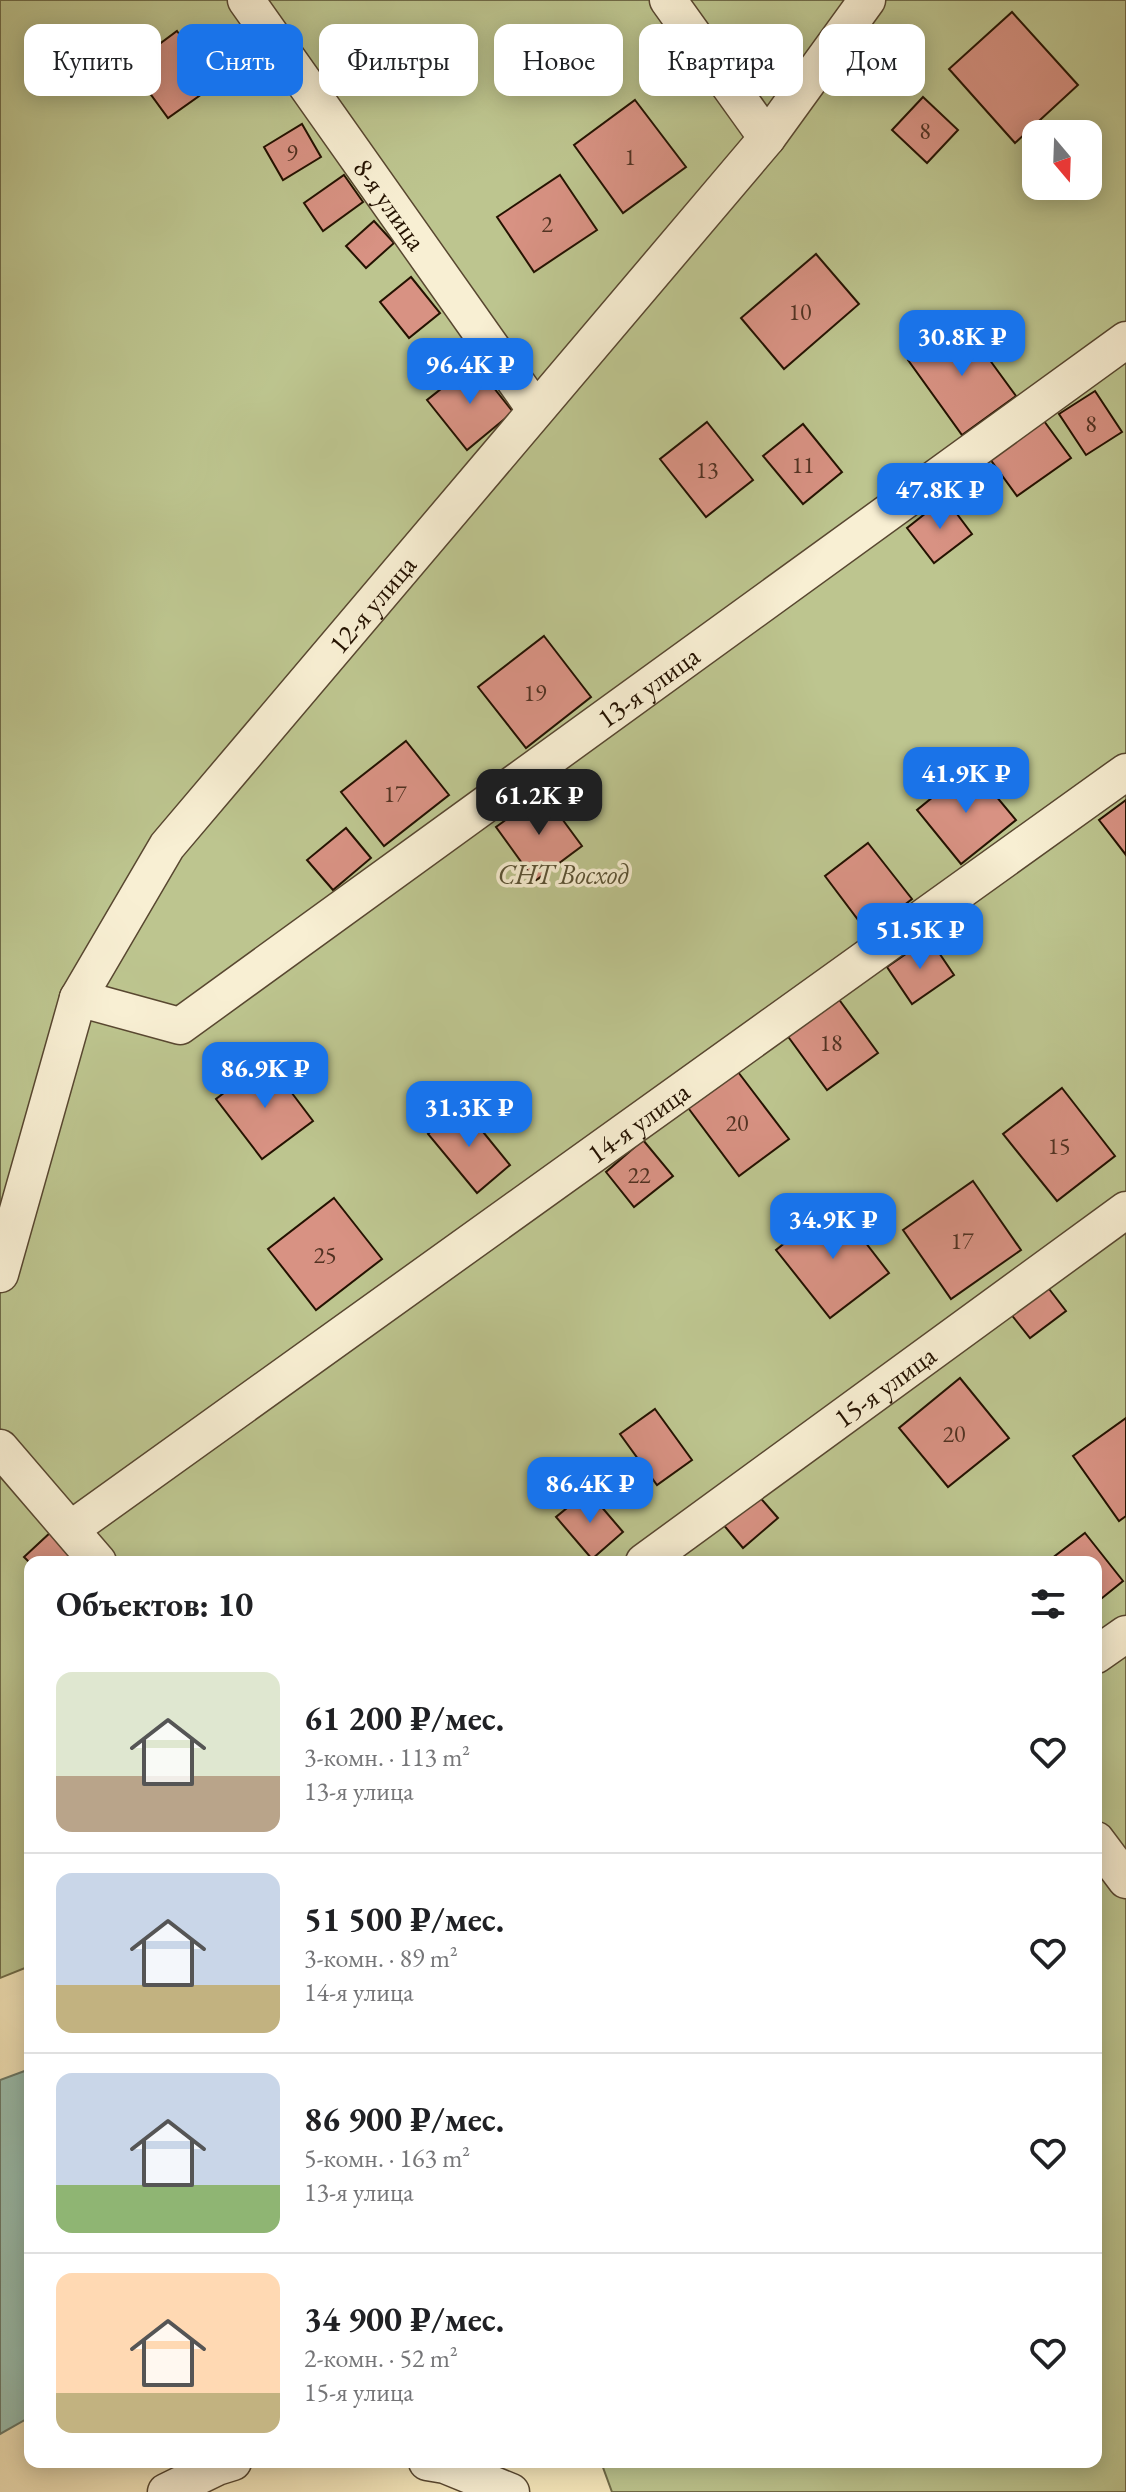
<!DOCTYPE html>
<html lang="ru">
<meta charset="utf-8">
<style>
body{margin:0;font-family:"EB Garamond",serif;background:#f2f2f2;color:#202124;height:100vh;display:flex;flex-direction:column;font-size:30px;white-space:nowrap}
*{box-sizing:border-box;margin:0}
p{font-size:26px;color:#757577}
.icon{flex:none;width:44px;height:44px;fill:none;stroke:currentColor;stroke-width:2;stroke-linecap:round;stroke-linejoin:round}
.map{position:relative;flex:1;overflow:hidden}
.side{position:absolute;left:24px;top:1556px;width:1078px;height:912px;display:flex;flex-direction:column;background:#fff;border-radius:16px;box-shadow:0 4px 20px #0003}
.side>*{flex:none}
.guide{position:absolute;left:24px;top:24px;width:1078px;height:72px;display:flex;gap:16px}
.needle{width:52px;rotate:161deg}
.controls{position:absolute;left:1022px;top:120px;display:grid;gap:16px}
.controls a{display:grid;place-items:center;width:80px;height:80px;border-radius:16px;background:#fff;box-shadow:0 4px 20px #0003;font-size:40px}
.price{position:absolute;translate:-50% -68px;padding:0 18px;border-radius:16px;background:#1a73e8;color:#fff;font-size:26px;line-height:52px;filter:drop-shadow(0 2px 4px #0008)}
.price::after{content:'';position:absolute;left:50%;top:48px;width:24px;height:18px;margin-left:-12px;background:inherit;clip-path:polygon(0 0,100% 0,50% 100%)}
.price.active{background:#222;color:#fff}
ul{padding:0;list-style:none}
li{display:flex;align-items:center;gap:24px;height:200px;padding:0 32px}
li+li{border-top:2px solid #e0e0e0}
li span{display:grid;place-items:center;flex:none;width:224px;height:160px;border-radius:16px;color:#555}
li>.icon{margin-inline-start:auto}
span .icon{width:96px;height:96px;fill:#fffc;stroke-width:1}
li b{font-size:34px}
h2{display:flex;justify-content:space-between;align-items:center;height:96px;padding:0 32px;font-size:34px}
.pill{padding:0 28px;border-radius:16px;background:#fff;box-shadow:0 4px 20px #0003;font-size:28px;line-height:72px}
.pill.active{background:#1a73e8;color:#fff}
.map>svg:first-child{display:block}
.green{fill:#bdc58f;stroke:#706c48;stroke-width:2;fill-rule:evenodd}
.water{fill:#9cc0af;stroke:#6c7a69;stroke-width:2}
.building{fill:#d89283;stroke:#241201;stroke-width:2}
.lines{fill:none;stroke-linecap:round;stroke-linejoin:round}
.minor-casing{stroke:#584730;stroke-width:39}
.minor{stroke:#f8efd3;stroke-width:36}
.labels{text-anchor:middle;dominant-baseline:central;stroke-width:7;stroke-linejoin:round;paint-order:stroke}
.number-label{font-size:24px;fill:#513222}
.street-label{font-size:28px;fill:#241201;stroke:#f8efd3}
.park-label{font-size:28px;font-style:italic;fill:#5a5133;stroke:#f8efd3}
</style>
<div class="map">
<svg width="1126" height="2492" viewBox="0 0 1126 2492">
<rect width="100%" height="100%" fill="#f5e7bb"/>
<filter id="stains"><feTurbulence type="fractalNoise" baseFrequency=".0025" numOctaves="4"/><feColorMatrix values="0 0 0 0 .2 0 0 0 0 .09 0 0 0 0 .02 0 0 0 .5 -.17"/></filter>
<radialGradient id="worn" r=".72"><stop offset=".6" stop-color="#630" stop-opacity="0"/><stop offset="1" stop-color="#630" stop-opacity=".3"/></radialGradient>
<!-- green -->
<path class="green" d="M0,0H1126V2492H612L601,2462H1096V1562H30V1966L0,1978ZM1036,134H1088V186H1036Z"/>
<!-- water -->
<polygon class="water" points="30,2069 30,2417 0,2434 0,2080"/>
<!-- building -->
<g class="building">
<polygon points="1012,12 1078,85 1015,143 949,69"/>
<polygon points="177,31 216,84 168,118 130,66"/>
<polygon points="923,97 958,130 927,163 892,130"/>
<polygon points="635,100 686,167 623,213 574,145"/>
<polygon points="302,124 321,157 283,180 264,147"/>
<polygon points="344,175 363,202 323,231 304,203"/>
<polygon points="560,175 597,230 534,272 497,217"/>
<polygon points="374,221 394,243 366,268 346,246"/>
<polygon points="816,254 859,304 784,369 741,318"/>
<polygon points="411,277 440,313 409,338 380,302"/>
<polygon points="962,322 1016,396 962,435 908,360"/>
<polygon points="474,363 513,412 467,450 427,400"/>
<polygon points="1095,391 1122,432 1086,455 1059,414"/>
<polygon points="1044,421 1071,458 1017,496 990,459"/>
<polygon points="707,422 753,480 706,517 660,459"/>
<polygon points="803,424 842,472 803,504 763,456"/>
<polygon points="945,498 972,534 934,563 907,528"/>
<polygon points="544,636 591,697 526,748 478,687"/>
<polygon points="406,741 449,795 384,846 341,792"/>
<polygon points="971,766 1016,820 961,864 917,810"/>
<polygon points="543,793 582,846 535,881 496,827"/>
<polygon points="1126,800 1126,855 1099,820"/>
<polygon points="346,828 371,858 333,890 307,860"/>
<polygon points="868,843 912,899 868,933 825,876"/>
<polygon points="929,938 954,975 912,1004 887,967"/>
<polygon points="835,994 878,1053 827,1090 784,1031"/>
<polygon points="267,1060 313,1121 262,1159 216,1099"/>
<polygon points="735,1068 789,1139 739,1176 686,1105"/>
<polygon points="1062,1088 1115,1156 1057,1201 1003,1134"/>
<polygon points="462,1106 510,1165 477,1193 428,1134"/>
<polygon points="643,1140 673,1176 634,1207 606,1172"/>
<polygon points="973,1181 1021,1250 951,1299 903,1230"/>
<polygon points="334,1198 382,1259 316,1310 268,1249"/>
<polygon points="835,1203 889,1273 830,1318 776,1250"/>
<polygon points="1046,1285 1066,1311 1030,1338 1010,1313"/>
<polygon points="960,1378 1009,1438 948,1487 899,1428"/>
<polygon points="655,1409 692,1460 657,1485 620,1434"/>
<polygon points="1126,1418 1126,1516 1119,1521 1073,1456"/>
<polygon points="588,1491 623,1532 592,1559 556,1517"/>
<polygon points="757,1494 778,1518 743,1548 722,1523"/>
<polygon points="52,1531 81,1562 30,1563 24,1557"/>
<polygon points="1085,1533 1123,1581 1096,1603 1096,1562 1047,1562"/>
</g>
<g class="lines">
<!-- minor casing -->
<g class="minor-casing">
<g id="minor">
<path id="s1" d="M246,0L535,409"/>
<polyline points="668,0 767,138"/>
<path id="s2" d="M78,998L180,1026L1126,340"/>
<path id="s3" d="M0,1274L78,998L167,846L767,138L867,0"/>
<polyline points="0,1448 98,1562"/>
<path id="s4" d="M71,1529L1126,772"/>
<path id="s5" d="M644,1562L1126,1210"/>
<polyline points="1096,1655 1126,1634"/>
<polyline points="1096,1840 1126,1880"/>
<polyline points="427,2462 445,2465 511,2492"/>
<polyline points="166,2492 217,2467 233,2462"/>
</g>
</g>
<!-- minor -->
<use href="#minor" class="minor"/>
</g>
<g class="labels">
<!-- number labels -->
<g class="number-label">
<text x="925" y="130">8</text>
<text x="292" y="152">9</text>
<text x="630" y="156">1</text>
<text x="547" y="223">2</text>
<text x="800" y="311">10</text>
<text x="1091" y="423">8</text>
<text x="803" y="464">11</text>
<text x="707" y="469">13</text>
<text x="535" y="692">19</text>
<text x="395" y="793">17</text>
<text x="831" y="1042">18</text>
<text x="737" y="1122">20</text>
<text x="1059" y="1145">15</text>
<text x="639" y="1174">22</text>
<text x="962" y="1240">17</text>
<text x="325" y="1254">25</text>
<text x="954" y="1433">20</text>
</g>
<!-- street labels -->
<g class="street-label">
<text stroke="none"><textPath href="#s1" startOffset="250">8-я улица</textPath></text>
<text stroke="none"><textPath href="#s3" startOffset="780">12-я улица</textPath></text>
<text stroke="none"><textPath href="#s2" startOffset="684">13-я улица</textPath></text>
<text stroke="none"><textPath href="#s4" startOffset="698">14-я улица</textPath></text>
<text stroke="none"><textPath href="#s5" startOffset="298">15-я улица</textPath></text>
</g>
<!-- park labels -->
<g class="park-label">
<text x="563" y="874">СНТ Восход</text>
</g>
</g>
<rect width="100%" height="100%" filter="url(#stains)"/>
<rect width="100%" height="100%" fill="url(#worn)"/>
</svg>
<div class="controls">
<a><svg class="needle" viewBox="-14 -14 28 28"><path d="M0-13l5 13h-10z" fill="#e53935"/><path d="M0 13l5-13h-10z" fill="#757577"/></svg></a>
</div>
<b class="price" style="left:962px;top:378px">30.8K ₽</b>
<b class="price" style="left:470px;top:406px">96.4K ₽</b>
<b class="price" style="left:940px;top:531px">47.8K ₽</b>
<b class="price" style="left:966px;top:815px">41.9K ₽</b>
<b class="price active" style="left:539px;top:837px">61.2K ₽</b>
<b class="price" style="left:920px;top:971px">51.5K ₽</b>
<b class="price" style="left:265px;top:1110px">86.9K ₽</b>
<b class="price" style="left:469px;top:1149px">31.3K ₽</b>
<b class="price" style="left:833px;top:1261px">34.9K ₽</b>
<b class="price" style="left:590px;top:1525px">86.4K ₽</b>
<div class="guide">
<a class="pill">Купить</a>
<a class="pill active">Снять</a>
<a class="pill">Фильтры</a>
<a class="pill">Новое</a>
<a class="pill">Квартира</a>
<a class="pill">Дом</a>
</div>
<section class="side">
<h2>Объектов: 10<svg class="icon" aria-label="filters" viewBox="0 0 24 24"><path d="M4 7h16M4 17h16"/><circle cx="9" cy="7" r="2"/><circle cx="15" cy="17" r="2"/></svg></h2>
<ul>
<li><span style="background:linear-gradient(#dfe7d0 65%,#b9a48a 0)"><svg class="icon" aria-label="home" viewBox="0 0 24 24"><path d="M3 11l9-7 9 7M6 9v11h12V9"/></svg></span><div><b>61 200 ₽/мес.</b><p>3-комн. · 113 m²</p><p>13-я улица</p></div><svg class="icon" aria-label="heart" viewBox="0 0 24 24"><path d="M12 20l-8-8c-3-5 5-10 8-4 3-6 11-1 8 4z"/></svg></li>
<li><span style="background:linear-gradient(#c9d6e8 70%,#c2b280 0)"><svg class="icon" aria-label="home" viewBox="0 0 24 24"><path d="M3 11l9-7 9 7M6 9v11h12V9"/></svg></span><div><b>51 500 ₽/мес.</b><p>3-комн. · 89 m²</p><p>14-я улица</p></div><svg class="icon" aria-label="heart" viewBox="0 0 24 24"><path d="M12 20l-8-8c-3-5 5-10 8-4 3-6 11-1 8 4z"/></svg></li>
<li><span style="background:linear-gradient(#c9d6e8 70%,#8fb573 0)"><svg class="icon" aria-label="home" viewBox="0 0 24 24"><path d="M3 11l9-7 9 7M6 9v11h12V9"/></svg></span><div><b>86 900 ₽/мес.</b><p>5-комн. · 163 m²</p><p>13-я улица</p></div><svg class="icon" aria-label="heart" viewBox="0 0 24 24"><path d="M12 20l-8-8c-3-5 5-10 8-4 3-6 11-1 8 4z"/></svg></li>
<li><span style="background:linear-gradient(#ffd9b3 75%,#c2b280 0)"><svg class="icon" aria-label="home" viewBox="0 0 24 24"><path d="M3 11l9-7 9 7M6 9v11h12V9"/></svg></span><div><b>34 900 ₽/мес.</b><p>2-комн. · 52 m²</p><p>15-я улица</p></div><svg class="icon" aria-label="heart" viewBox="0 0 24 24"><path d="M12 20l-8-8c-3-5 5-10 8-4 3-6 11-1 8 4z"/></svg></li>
</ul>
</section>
</div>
